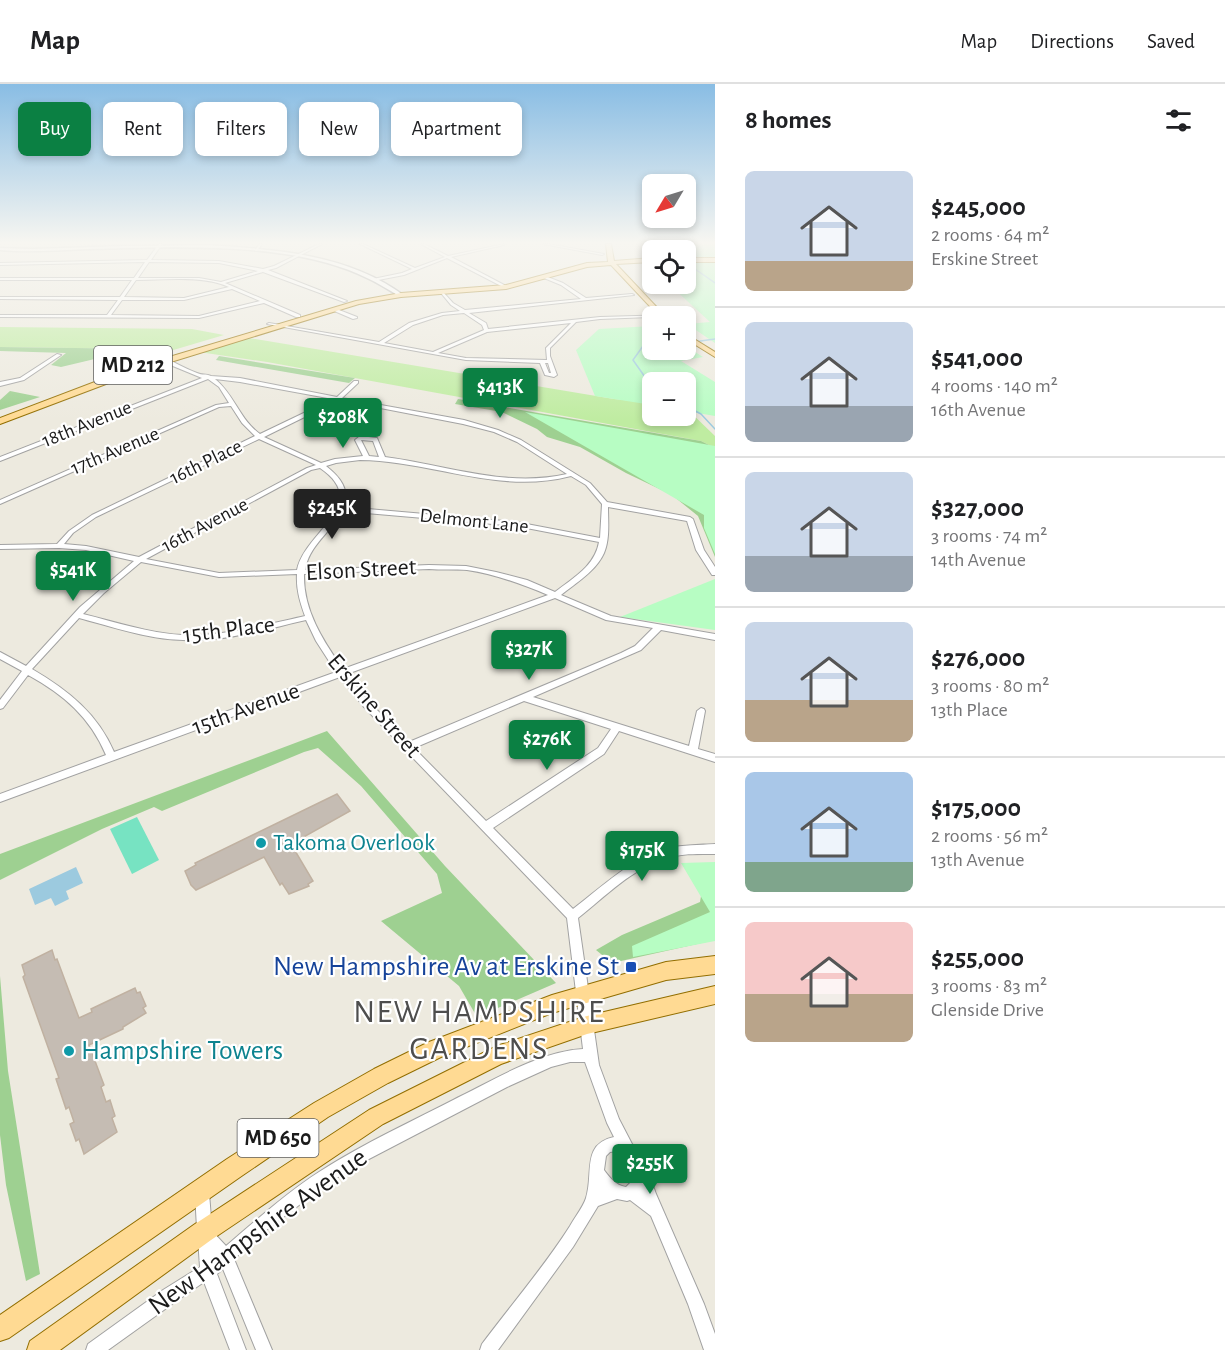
<!DOCTYPE html>
<meta charset="utf-8">
<style>
body{margin:0;font-family:"Alegreya Sans",sans-serif;background:#f6f6f6;color:#202124;height:100vh;display:flex;flex-direction:column;font-size:22px;white-space:nowrap}
*{box-sizing:border-box;margin:0}
p{font-size:20px;color:#757577}
.icon{flex:none;width:33px;height:33px;fill:none;stroke:currentColor;stroke-width:2;stroke-linecap:round;stroke-linejoin:round}
.map{position:relative;flex:1;overflow:hidden}
.drawer{display:flex;flex-direction:column;background:#fff;width:510px}
.drawer>*{flex:none}
.hud{position:absolute;left:18px;top:18px;width:570px;height:54px;display:flex;gap:12px}
.needle{width:39px;rotate:232deg}
.buttons{position:absolute;left:642px;top:90px;display:grid;gap:12px}
.buttons a{display:grid;place-items:center;width:54px;height:54px;border-radius:9px;background:#fff;box-shadow:0 3px 9px #0003;font-size:30px}
.price{position:absolute;translate:-50% -51px;padding:0 14px;border-radius:6px;background:#0b8043;color:#fff;font-size:20px;line-height:39px;filter:drop-shadow(0 2px 3px #0008)}
.price::after{content:'';position:absolute;left:50%;top:36px;width:18px;height:14px;margin-left:-9px;background:inherit;clip-path:polygon(0 0,100% 0,50% 100%)}
.price.on{background:#222;color:#fff}
ul{padding:0;list-style:none}
li{display:flex;align-items:center;gap:18px;height:150px;padding:0 30px}
li+li{border-top:2px solid #e0e0e0}
li span{display:grid;place-items:center;flex:none;width:168px;height:120px;border-radius:9px;color:#555}
li>.icon{margin-inline-start:auto}
span .icon{width:72px;height:72px;fill:#fffc;stroke-width:1}
li b{font-size:26px}
h2{display:flex;justify-content:space-between;align-items:center;height:72px;padding:0 30px;font-size:26px}
.chip{padding:0 21px;border-radius:9px;background:#fff;box-shadow:0 3px 9px #0003;font-size:21px;line-height:54px}
.chip.on{background:#0b8043;color:#fff}
header{display:flex;align-items:center;gap:36px;box-sizing:border-box;height:84px;padding:0 30px;background:#fff;border-bottom:2px solid #e0e0e0}
header strong{font-size:28px}
nav{display:flex;gap:33px;margin-inline-start:auto;font-size:21px}
main{display:flex;flex:1;min-height:0}
.map>svg:first-child{display:block}
.grass{fill:#bfeca1}
.forest{fill:#9ed091}
.park{fill:#b7fdc3}
.pitch{fill:#77e3c2}
.water{fill:#9ccadf}
.lines{fill:none;stroke-linecap:round;stroke-linejoin:round}
.stream{stroke:#9ccadf;stroke-width:1.5}
.building{fill:#c5bcb3;stroke:#c0b1a1;stroke-width:1.5}
.minor-casing{stroke:#a2a2a2;stroke-width:2}
.tertiary-casing{stroke:#a2a2a2;stroke-width:3}
.primary-casing{stroke:#926e00;stroke-width:2}
.minor{fill:#fff;fill-rule:evenodd}
.tertiary{fill:#fff;fill-rule:evenodd}
.primary{fill:#ffda93;fill-rule:evenodd}
.culture-dot{fill:#0f9aa8;stroke:#fff;stroke-width:2}
.transit-dot{fill:#1a4fb4;stroke:#fff;stroke-width:2}
.labels{text-anchor:middle;dominant-baseline:central;stroke-width:4.5;stroke-linejoin:round;paint-order:stroke}
.far-street-label{font-size:20px;fill:#1b1b1b;stroke:#fff}
.shield{fill:#fff;stroke:#5f5f5f;stroke-width:1.5}
.shield-label{font-size:22px;font-weight:bold;fill:#1b1b1b}
.street-label{font-size:24px;fill:#1b1b1b;stroke:#fff}
.culture-label{font-size:24px;fill:#0d838f;stroke:#fff;text-anchor:start}
.near-transit-label{font-size:28px;fill:#164399;stroke:#fff;text-anchor:end}
.near-culture-label{font-size:28px;fill:#0d838f;stroke:#fff;text-anchor:start}
.near-street-label{font-size:28px;fill:#1b1b1b;stroke:#fff}
.near-neighbourhood-label{font-size:32px;letter-spacing:1.5px;fill:#4e4e4e;stroke:#fff}
</style>
<header>
<strong>Map</strong>
<nav><a>Map</a><a>Directions</a><a>Saved</a></nav>
</header>
<main>
<div class="map">
<svg width="715" height="1266" viewBox="0 0 715 1266">
<rect width="100%" height="100%" fill="#edeadf"/>
<!-- grass -->
<g class="grass">
<polygon points="0,243 192,245 224,251 170,267 150,265 0,263"/>
<polygon points="249,254 614,315 652,319 652,332 686,332 686,324 715,352 715,364 701,357 267,278 199,268"/>
</g>
<!-- forest -->
<g class="forest">
<polygon points="0,263 151,265 152,266 120,269 61,283 51,281 66,269 0,267"/>
<polygon points="219,272 355,294 349,299 216,276"/>
<polygon points="10,307 40,313 0,326 0,316"/>
<polygon points="458,315 701,357 715,364 715,473 698,432 672,411 626,389 580,363 547,353 537,345 502,328 455,320"/>
<polygon points="327,647 445,782 556,899 477,933 459,902 381,837 442,809 437,790 361,702 318,664 304,668 162,727 154,723 102,745 0,796 0,770"/>
<polygon points="706,783 715,856 612,879 596,866 622,851 700,818"/>
<polygon points="0,892 8,987 40,1190 26,1197 6,1101 0,1051"/>
</g>
<!-- park -->
<g class="park">
<polygon points="681,160 715,160 715,173 686,173 686,166 670,166"/>
<polygon points="686,177 715,177 715,259 687,240 710,238 671,202 686,201"/>
<polygon points="652,242 652,266 686,266 686,262 703,273 681,277 715,298 715,332 686,327 686,298 652,298 652,321 595,312 576,266 599,245"/>
<polygon points="525,328 715,362 715,470 704,444 704,431"/>
<polygon points="715,495 715,546 620,533"/>
<polygon points="715,778 715,857 633,873 632,862 710,828 681,779"/>
</g>
<!-- pitch -->
<polygon class="pitch" points="137,733 159,776 132,790 110,745"/>
<!-- water -->
<polygon class="water" points="76,783 83,799 66,807 69,815 55,822 51,814 35,821 29,805"/>
<g class="lines">
<!-- stream -->
<g class="stream">
<polyline points="695,185 715,199"/>
<polyline points="652,259 643,262 633,276 652,303"/>
<polyline points="686,259 715,255"/>
<polyline points="686,322 701,330 715,345"/>
</g>
</g>
<!-- building -->
<g class="building">
<polygon points="337,710 350,727 291,760 313,797 308,800 309,802 289,810 282,799 280,801 264,773 196,806 191,801 185,787 196,781 195,779"/>
<polygon points="52,866 55,876 57,875 79,934 92,928 91,925 135,904 137,909 140,908 146,922 143,924 146,929 123,943 123,945 89,961 104,1001 101,1003 106,1018 110,1016 115,1032 112,1034 117,1048 84,1070 79,1055 76,1057 70,1040 74,1038 69,1023 66,1025 56,995 59,994 23,893 25,891 22,881"/>
</g>
<g class="lines">
<!-- minor casing -->
<g class="minor-casing">
<g id="minor">
<path d="M159,160H162L151,176L219,177L263,185L274,182L319,160H322L276,184L268,186L347,217L344,218L263,188L225,199L300,231V233H296L264,219L199,234L0,233V231H107L118,216L0,215V213H120L132,196H0V194H134L145,178L0,181V179L147,176ZM149,178L219,179L258,187L221,198L199,194H138ZM136,196C165,196 203,191 229,203L184,214L124,213ZM232,205L260,217L199,232L111,231L122,216H184Z"/>
<polygon points="259,160 262,160 257,167 255,167"/>
<polygon points="360,160 363,160 415,184 445,173 421,160 424,160 448,172 504,160 504,161 451,173 508,203 505,204 447,174 404,191 373,197 373,195 402,189 412,185"/>
<polygon points="543,160 548,160 604,170 602,171"/>
<polygon points="677,160 681,160 670,166 666,166"/>
<path d="M545,192L563,199L586,214L632,210L634,211L469,229L486,239L488,245L600,233L673,231L675,232L600,235L576,238L550,264V272L557,291L554,293L545,291L540,279L466,276L267,240L269,239L379,258L409,239L442,229L460,227L451,221L441,209L443,208L453,219L465,226L581,215L561,201L544,194ZM464,229L482,241L484,246L433,268L384,259L413,241L443,231ZM571,239L546,264L547,276L466,274L438,269L487,248ZM545,279H548L551,289H549Z"/>
<polygon points="334,224 357,233 357,234 353,235 332,226"/>
<polygon points="57,270 61,271 24,296 0,302 0,298 20,294"/>
<path d="M160,271C172,277 184,284 197,289C203,292 205,289 211,292L240,294L337,313L354,297H358V299L342,314L464,336L498,346L521,356L590,399L607,418L690,433L693,435L704,466L715,483V491H712L696,466L687,437L608,423C608,437 610,455 604,469C596,487 576,499 561,511L611,532L715,550V556L661,546L641,566L533,613L689,662L697,627L701,624L704,625L705,627L698,665L715,670V678L619,647L604,670L493,744L573,825C602,803 631,774 668,764C683,761 699,761 715,760V770C699,770 683,769 668,774C633,783 605,813 578,834L599,981L619,1035L632,1060L642,1071L645,1079L656,1110L704,1220L715,1250V1266H704L688,1220L651,1132L630,1116L627,1117L617,1115L598,1122L573,1163L498,1266H480L482,1260C511,1221 544,1183 570,1142C575,1133 583,1123 586,1114C594,1090 581,1060 614,1053L607,1039L585,978H570L551,983L507,1003L367,1076L328,1099L265,1147L234,1175L272,1266H256L223,1185L217,1190L246,1266H230L204,1198L175,1218L108,1266H86L88,1260L163,1206L200,1183L198,1154L196,1148L197,1144L195,1109L197,1104L202,1102L207,1104L209,1109L212,1147L226,1162C255,1137 288,1108 319,1088C364,1059 413,1037 461,1012C497,994 542,967 583,965L567,834L363,622L340,593L0,718V710L106,671C90,633 64,611 28,591L3,624L0,625V616L22,587L0,575V568L26,582L80,523L134,477L86,466L59,464L0,465V461L57,460L69,447L92,431L255,352L242,339L231,322L219,323L0,420V416L216,321L229,319L219,303L208,295L0,377V373L202,294L168,280L158,273V272ZM215,295L240,298L333,315L260,350C240,336 234,310 215,295ZM339,316L463,340L494,348L517,358L567,390C505,404 446,381 385,373L377,354L360,352L355,356L363,372L335,375L321,379L264,353ZM259,355L316,381L307,384L139,473L86,462L64,460L73,449L96,433ZM361,356L373,357L379,373L369,372ZM360,376C433,377 498,411 571,392L586,401L602,420L600,454L516,438L345,423C349,404 340,393 326,382L336,379ZM320,384C373,420 304,448 297,486L219,489L146,475L311,386ZM343,427L516,442L599,458C595,482 573,494 555,508L527,496L496,488L466,482L429,481L305,486C309,461 331,448 343,427ZM141,478L219,493L297,490C296,505 300,518 305,532C264,541 223,553 182,551C148,549 116,538 83,530L104,509ZM429,485C441,486 455,485 467,486C495,490 522,500 548,511L343,585C323,557 303,526 304,490ZM555,514L606,536L653,544L635,562L621,569L409,658L369,618L347,590ZM79,534C113,543 147,555 183,556C225,558 266,545 306,536L316,557L336,588L114,668C98,630 68,606 32,585ZM524,617L611,645L598,664L486,737L414,664ZM617,1067C628,1074 635,1083 633,1096L626,1103C615,1101 610,1094 604,1086L606,1072L610,1068Z"/>
</g>
</g>
<!-- tertiary casing -->
<g class="tertiary-casing">
<path id="tertiary" d="M206,161C273,165 348,170 403,211L399,212C389,206 378,199 367,194C291,156 171,163 87,165C58,166 29,169 0,166V164L32,165L124,162Z"/>
</g>
<!-- primary casing -->
<g class="primary-casing">
<g id="primary">
<polygon points="606,160 611,160 614,177 652,174 652,178 616,180 665,232 659,232 611,181 587,183 506,205 401,213 359,220 135,289 0,340 0,334 129,285 356,217 401,209 506,201 587,179 608,178"/>
<rect x="686" y="174" width="29" height="4"/>
<polygon points="686,250 715,268 715,273 686,255"/>
<polygon points="715,872 715,890 666,896 552,929 441,973 388,999 328,1033 243,1091 9,1254 0,1257 0,1231 227,1075 314,1019 374,985 429,958 552,911 666,878"/>
<polygon points="715,902 715,920 587,950 501,980 383,1040 211,1156 60,1266 27,1266 30,1257 195,1140 369,1026 497,962 587,932"/>
</g>
</g>
<!-- minor -->
<use href="#minor" class="minor"/>
<!-- tertiary -->
<use href="#tertiary" class="tertiary"/>
<!-- primary -->
<use href="#primary" class="primary"/>
</g>
<!-- sky -->
<linearGradient id="sky" x2="0" y2="1"><stop stop-color="#89bde4"/><stop offset="0.47" stop-color="#f7f6f1"/><stop offset="1" stop-color="#f7f6f1" stop-opacity="0"/></linearGradient>
<rect width="715" height="337" fill="url(#sky)"/>
<!-- markers -->
<g class="culture-dot">
<circle cx="261" cy="759" r="6"/>
<circle cx="69" cy="967" r="6"/>
</g>
<rect class="transit-dot" x="625" y="877" width="12" height="12" rx="3"/>
<g class="labels">
<!-- far-street labels -->
<g class="far-street-label">
<text transform="translate(87 340) rotate(-22)">18th Avenue</text>
<text transform="translate(115 367) rotate(-23)">17th Avenue</text>
<text transform="translate(206 378) rotate(-26)">16th Place</text>
<text transform="translate(474 437) rotate(6)">Delmont Lane</text>
<text transform="translate(205 441) rotate(-28)">16th Avenue</text>
</g>
<!-- shield labels -->
<g class="shield">
<rect x="94" y="262" width="78" height="38" rx="4.5"/>
<rect x="237.5" y="1035" width="81" height="38" rx="4.5"/>
</g>
<g class="shield-label">
<text x="133" y="281">MD 212</text>
<text x="278" y="1054">MD 650</text>
</g>
<!-- street labels -->
<g class="street-label">
<text transform="translate(361 486) rotate(-3)">Elson Street</text>
<text transform="translate(229 546) rotate(-7)">15th Place</text>
<text transform="translate(374 622) rotate(49)">Erskine Street</text>
<text transform="translate(246 625) rotate(-20)">15th Avenue</text>
</g>
<!-- culture labels -->
<g class="culture-label">
<text x="273" y="759">Takoma Overlook</text>
</g>
<!-- near-transit labels -->
<g class="near-transit-label">
<text x="619" y="883">New Hampshire Av at Erskine St</text>
</g>
<!-- near-culture labels -->
<g class="near-culture-label">
<text x="81" y="967">Hampshire Towers</text>
</g>
<!-- near-street labels -->
<g class="near-street-label">
<text transform="translate(258 1148) rotate(-36)">New Hampshire Avenue</text>
</g>
<!-- near-neighbourhood labels -->
<g class="near-neighbourhood-label">
<text x="479" y="928">NEW HAMPSHIRE<tspan x="479" dy="37">GARDENS</tspan></text>
</g>
</g>
</svg>
<div class="buttons">
<a><svg class="needle" viewBox="-14 -14 28 28"><path d="M0-13l5 13h-10z" fill="#e53935"/><path d="M0 13l5-13h-10z" fill="#757577"/></svg></a>
<a><svg class="icon" aria-label="locate" viewBox="0 0 24 24"><circle cx="12" cy="12" r="6"/><path d="M12 2v4M12 18v4M2 12h4M18 12h4"/></svg></a>
<a>+</a>
<a>−</a>
</div>
<b class="price" style="left:500px;top:335px">$413K</b>
<b class="price" style="left:343px;top:365px">$208K</b>
<b class="price on" style="left:332px;top:456px">$245K</b>
<b class="price" style="left:73px;top:518px">$541K</b>
<b class="price" style="left:529px;top:597px">$327K</b>
<b class="price" style="left:547px;top:687px">$276K</b>
<b class="price" style="left:642px;top:798px">$175K</b>
<b class="price" style="left:650px;top:1111px">$255K</b>
<div class="hud">
<a class="chip on">Buy</a>
<a class="chip">Rent</a>
<a class="chip">Filters</a>
<a class="chip">New</a>
<a class="chip">Apartment</a>
</div>
</div>
<section class="drawer">
<h2>8 homes<svg class="icon" aria-label="filters" viewBox="0 0 24 24"><path d="M4 7h16M4 17h16"/><circle cx="9" cy="7" r="2"/><circle cx="15" cy="17" r="2"/></svg></h2>
<ul>
<li><span style="background:linear-gradient(#c9d6e8 75%,#b9a48a 0)"><svg class="icon" aria-label="home" viewBox="0 0 24 24"><path d="M3 11l9-7 9 7M6 9v11h12V9"/></svg></span><div><b>$245,000</b><p>2 rooms · 64 m²</p><p>Erskine Street</p></div></li>
<li><span style="background:linear-gradient(#c9d6e8 70%,#9aa5b1 0)"><svg class="icon" aria-label="home" viewBox="0 0 24 24"><path d="M3 11l9-7 9 7M6 9v11h12V9"/></svg></span><div><b>$541,000</b><p>4 rooms · 140 m²</p><p>16th Avenue</p></div></li>
<li><span style="background:linear-gradient(#c9d6e8 70%,#9aa5b1 0)"><svg class="icon" aria-label="home" viewBox="0 0 24 24"><path d="M3 11l9-7 9 7M6 9v11h12V9"/></svg></span><div><b>$327,000</b><p>3 rooms · 74 m²</p><p>14th Avenue</p></div></li>
<li><span style="background:linear-gradient(#c9d6e8 65%,#b9a48a 0)"><svg class="icon" aria-label="home" viewBox="0 0 24 24"><path d="M3 11l9-7 9 7M6 9v11h12V9"/></svg></span><div><b>$276,000</b><p>3 rooms · 80 m²</p><p>13th Place</p></div></li>
<li><span style="background:linear-gradient(#a9c7e8 75%,#7fa58c 0)"><svg class="icon" aria-label="home" viewBox="0 0 24 24"><path d="M3 11l9-7 9 7M6 9v11h12V9"/></svg></span><div><b>$175,000</b><p>2 rooms · 56 m²</p><p>13th Avenue</p></div></li>
<li><span style="background:linear-gradient(#f6c9c9 60%,#b9a48a 0)"><svg class="icon" aria-label="home" viewBox="0 0 24 24"><path d="M3 11l9-7 9 7M6 9v11h12V9"/></svg></span><div><b>$255,000</b><p>3 rooms · 83 m²</p><p>Glenside Drive</p></div></li>
</ul>
</section>
</main>
